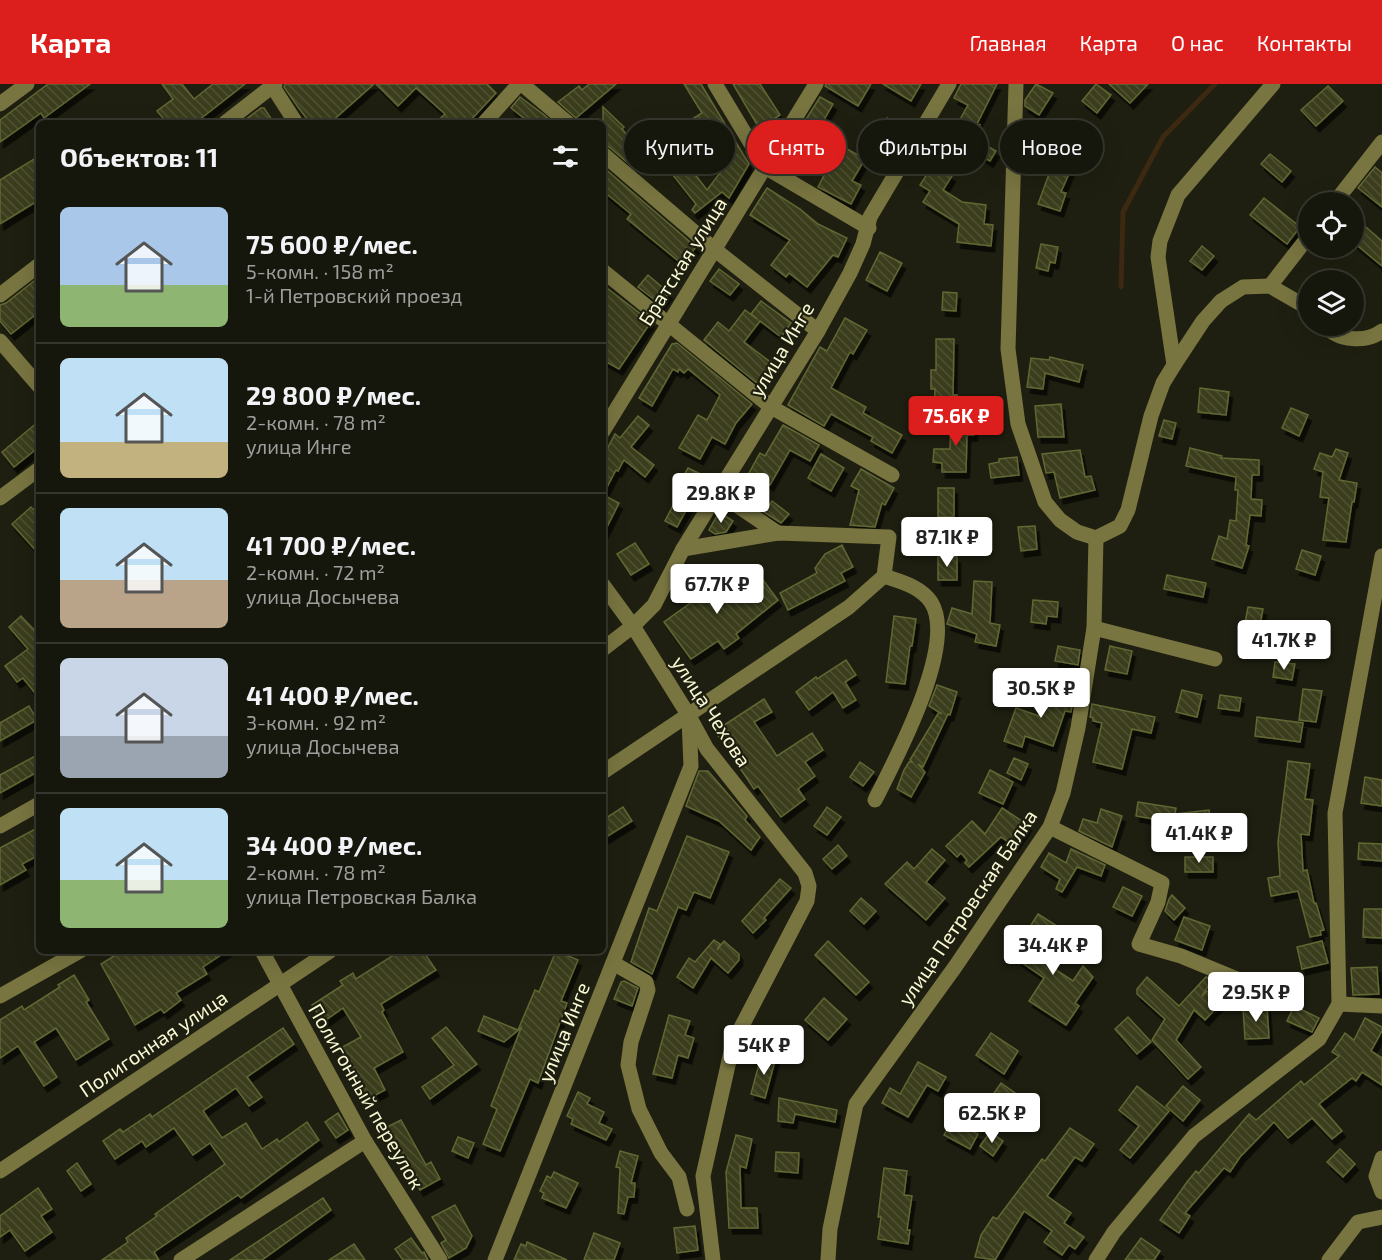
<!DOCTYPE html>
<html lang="ru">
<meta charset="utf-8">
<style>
body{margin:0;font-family:"Exo 2",sans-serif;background:#1f2015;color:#f1f3f6;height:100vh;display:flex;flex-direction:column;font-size:22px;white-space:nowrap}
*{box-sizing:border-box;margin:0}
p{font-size:20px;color:#9e9f9d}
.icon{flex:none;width:33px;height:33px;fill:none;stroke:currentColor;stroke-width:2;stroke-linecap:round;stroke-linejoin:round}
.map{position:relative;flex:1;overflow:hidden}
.drawer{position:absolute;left:36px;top:36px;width:570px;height:834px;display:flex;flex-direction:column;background:#16170c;border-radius:9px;box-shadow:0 6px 24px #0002,0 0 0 2px #35362d}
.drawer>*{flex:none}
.hud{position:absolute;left:624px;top:36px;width:570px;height:54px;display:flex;gap:12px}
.fabs{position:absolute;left:1298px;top:108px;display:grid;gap:12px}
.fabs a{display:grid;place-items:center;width:66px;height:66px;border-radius:50%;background:#16170c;box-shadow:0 6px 24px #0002,0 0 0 2px #35362d;font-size:30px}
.price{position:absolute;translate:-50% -51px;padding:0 14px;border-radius:6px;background:#fff;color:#222;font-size:20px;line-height:39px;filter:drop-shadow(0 2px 3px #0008)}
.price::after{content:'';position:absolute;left:50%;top:36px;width:18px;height:14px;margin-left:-9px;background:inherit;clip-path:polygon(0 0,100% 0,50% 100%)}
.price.current{background:#dc1e1d;color:#fff}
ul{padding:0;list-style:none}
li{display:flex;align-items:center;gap:18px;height:150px;padding:0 24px}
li+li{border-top:2px solid #35362d}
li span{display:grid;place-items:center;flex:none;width:168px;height:120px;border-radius:9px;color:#555}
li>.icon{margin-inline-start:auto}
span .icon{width:72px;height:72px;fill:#fffc;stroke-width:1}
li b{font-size:26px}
h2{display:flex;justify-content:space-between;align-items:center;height:72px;padding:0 24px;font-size:26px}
.pill{padding:0 21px;border-radius:27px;background:#16170c;box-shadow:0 6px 24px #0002,0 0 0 2px #35362d;font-size:21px;line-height:54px}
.pill.current{background:#dc1e1d;color:#fff}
header{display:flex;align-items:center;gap:36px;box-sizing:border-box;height:84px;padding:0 30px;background:#dc1e1d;color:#fff}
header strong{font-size:28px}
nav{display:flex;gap:33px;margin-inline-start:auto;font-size:21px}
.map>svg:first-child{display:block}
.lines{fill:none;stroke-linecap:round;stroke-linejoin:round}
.stream{stroke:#3d2812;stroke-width:5}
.building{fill:url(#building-back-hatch);stroke:#626733;stroke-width:1.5;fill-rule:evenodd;filter:url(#shadow)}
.minor{stroke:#787541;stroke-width:15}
.labels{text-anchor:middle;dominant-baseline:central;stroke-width:4.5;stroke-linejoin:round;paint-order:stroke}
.street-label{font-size:20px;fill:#f9f9d4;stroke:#1e1f10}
</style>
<header>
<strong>Карта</strong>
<nav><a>Главная</a><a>Карта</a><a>О нас</a><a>Контакты</a></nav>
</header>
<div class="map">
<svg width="1382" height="1176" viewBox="0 0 1382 1176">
<defs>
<pattern id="building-back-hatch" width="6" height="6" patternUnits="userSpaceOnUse" patternTransform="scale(1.5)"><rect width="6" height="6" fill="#3a3e1e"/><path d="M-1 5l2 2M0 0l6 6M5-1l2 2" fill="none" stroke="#4e5133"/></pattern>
<filter id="shadow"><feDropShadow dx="3.5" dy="6" stdDeviation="0" flood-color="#0009"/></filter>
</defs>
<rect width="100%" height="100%" fill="#1e1f10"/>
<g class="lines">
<!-- stream -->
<polyline class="stream" points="1121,203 1123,128 1163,53 1215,0"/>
</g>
<!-- building -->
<g class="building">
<polygon points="48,0 90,0 44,34 41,29 0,58 0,36"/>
<polygon points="162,0 182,0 194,15 213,0 245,0 195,39 167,39 157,27 173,15"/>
<polygon points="285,0 374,0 330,39 310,39 298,23 284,3"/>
<polygon points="376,0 487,0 496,9 468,39 436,39 445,30 416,4 398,22"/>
<polygon points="589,0 616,0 576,34 558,18 579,2 582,6"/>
<path d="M684,0H701L749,80L729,114L722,108L695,129L692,126L696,120L649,61L663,49L665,52L702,29ZM705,58L723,85L707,106L682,73Z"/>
<polygon points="733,0 760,0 780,31 759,44"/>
<polygon points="826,0 871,0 858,22 825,2"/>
<polygon points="883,0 921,0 911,17"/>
<polygon points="961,0 997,0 977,40 980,41 973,54 996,67 990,77 949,55 968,21 954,14"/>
<polygon points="1036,0 1053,9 1039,31 1025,22 1025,16"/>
<polygon points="1096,0 1111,11 1097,29 1082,17"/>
<polygon points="1109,0 1148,0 1130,19"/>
<polygon points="1328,2 1343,17 1316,42 1301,26"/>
<polygon points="520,13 543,30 553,39 530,39 511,24"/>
<polygon points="820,13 833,20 817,48 865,75 852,97 861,101 851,120 818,103 833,74 795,53"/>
<polygon points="603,23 624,43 622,45 647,74 634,84 609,63 603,60"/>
<polygon points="261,24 264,24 274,39 241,39"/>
<polygon points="887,34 906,46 896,61 877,50"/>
<polygon points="1061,48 1083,58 1061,108 1066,109 1060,127 1038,120 1052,82 1047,80"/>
<polygon points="1270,70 1291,87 1282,98 1261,80"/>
<polygon points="39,72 39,116 0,140 0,96"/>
<polygon points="933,81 952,92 943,106 962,118 986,121 984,140 993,141 991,162 957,158 959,140 923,118 930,107 920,101"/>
<polygon points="603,83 696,163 682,180 627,135 631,130 603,107"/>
<polygon points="1375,83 1382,89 1382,123 1358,104"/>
<polygon points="767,104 800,125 818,140 847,154 838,173 833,171 807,203 789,189 786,193 771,181 790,156 750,131"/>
<polygon points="1264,114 1300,143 1287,160 1250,131"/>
<polygon points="1353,132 1382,157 1382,182 1353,158"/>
<polygon points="1041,160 1058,163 1055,179 1050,178 1048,187 1036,184"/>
<polygon points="1202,162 1214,172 1202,186 1190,177"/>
<polygon points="880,168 902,179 887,207 866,196"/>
<polygon points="719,185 739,200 730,211 710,197"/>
<polygon points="648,191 669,209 660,220 638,203"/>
<polygon points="34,197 39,203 39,228 11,250 0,237 0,221 6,219"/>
<polygon points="603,201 651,238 619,285 603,276 603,248 607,241 603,238"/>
<polygon points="943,208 957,209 956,227 942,226"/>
<polygon points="761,217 791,239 781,253 760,237 744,258 773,280 758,300 704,256 718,238 729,247 745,226 757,235 751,230"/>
<polygon points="845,234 867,246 853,270 850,268 831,304 866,323 863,329 902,351 892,369 871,357 873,353 831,330 824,342 788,321 820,263 827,267"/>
<polygon points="936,255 954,255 953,311 957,311 957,327 934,326 935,305 931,305 931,286 936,286"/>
<polygon points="677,259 752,320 736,339 725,360 712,353 700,375 679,364 698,331 707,336 720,311 688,285 684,289 679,285 678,288 673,285 652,322 639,314 672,260"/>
<polygon points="1050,273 1083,281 1079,298 1045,289 1043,305 1027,303 1031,274 1049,276"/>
<polygon points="1200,304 1229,308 1226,331 1198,328"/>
<polygon points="1061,320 1064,353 1038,353 1035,322"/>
<polygon points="1291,324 1308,331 1299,352 1282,344"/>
<polygon points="638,332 649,341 631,363 654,381 645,393 624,376 618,387 616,386 603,411 619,419 603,451 603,373 615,350 620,354"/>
<polygon points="951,334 974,335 974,351 967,351 966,388 942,388 942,379 933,378 934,365 950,365"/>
<polygon points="1164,336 1176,339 1172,355 1159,352"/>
<polygon points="39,337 39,363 14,383 2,368"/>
<polygon points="783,341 819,361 810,377 790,366 770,401 749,389 760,369 765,372"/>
<polygon points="1190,364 1222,372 1221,374 1259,376 1259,391 1252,391 1251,415 1262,416 1261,432 1250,431 1246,461 1249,462 1242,484 1212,475 1219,452 1227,455 1230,436 1236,437 1238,406 1235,406 1236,393 1186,382"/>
<polygon points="1336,365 1348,369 1339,396 1357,399 1354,418 1352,418 1346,458 1323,456 1329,414 1320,413 1323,388 1314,385 1320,369 1332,373"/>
<polygon points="1080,366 1085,393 1091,392 1095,406 1060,414 1054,388 1046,389 1042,370"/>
<polygon points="821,370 844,384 831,407 808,394"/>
<polygon points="1017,373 1019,391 991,394 989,380 999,378 999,375"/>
<polygon points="688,384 705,392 677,443 665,437 682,404 678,402"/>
<polygon points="861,385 894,404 885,421 882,419 875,443 850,441 859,406 851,402"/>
<rect x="938" y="404" width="16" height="29"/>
<polygon points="772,417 789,430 781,439 764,428"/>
<polygon points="31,423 39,431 39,470 12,440"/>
<polygon points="719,428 733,437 726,448 715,450 709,446"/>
<polygon points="1035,442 1037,465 1021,467 1018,443"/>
<polygon points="635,459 649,480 631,491 617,470"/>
<polygon points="842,461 853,483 841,489 845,497 788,526 780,509 817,489 815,484 825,470"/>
<polygon points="1302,466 1321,472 1315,491 1296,485"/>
<polygon points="938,472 957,473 957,496 938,496"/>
<polygon points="710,488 732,518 763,496 778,516 736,550 739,554 724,565 718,557 691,575 664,538 700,512 692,501"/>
<polygon points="1167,491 1206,499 1203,513 1164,505"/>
<polygon points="974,497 992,498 990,539 1000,541 996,562 975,558 977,550 947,540 952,524 972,530"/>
<polygon points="1033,516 1058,518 1057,533 1047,532 1046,540 1031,538"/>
<polygon points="1248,523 1263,525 1259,546 1244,544"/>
<polygon points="21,532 39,551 39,614 23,594 17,598 5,582 28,565 9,543"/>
<polygon points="894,532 916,535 912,562 910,562 905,600 886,598"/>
<polygon points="1058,562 1080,566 1078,581 1055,577"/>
<polygon points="1110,562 1132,567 1127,590 1105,586"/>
<polygon points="846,576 856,591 845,598 856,616 843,624 833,608 809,626 796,608 816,593 817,595"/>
<polygon points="1275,578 1295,580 1292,596 1273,593"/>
<polygon points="937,601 957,608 950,631 948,630 923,683 918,680 925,688 911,713 897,705 904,686 909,678 912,678 910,676 939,628 942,630 929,622"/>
<polygon points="1046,602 1074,609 1071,628 1065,627 1053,662 1025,652 1022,663 1004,657 1016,624 1039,632"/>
<polygon points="1303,605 1322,607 1316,638 1299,636"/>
<polygon points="1182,606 1202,611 1197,633 1176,628"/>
<polygon points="1220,611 1241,614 1239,627 1218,624"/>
<polygon points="764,615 772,628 754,638 777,672 812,649 823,666 805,678 815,692 798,705 805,715 781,733 758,702 754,705 715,647"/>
<polygon points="1092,620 1155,633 1151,649 1132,645 1122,685 1093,678 1102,639 1093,637 1093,634 1090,633"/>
<polygon points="29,622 37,636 0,657 0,639"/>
<polygon points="1257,633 1303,639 1300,658 1255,652"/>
<polygon points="39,670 39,687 0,709 0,691"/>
<polygon points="1014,674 1028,680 1021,696 1007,689"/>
<polygon points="1288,677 1310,680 1305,715 1313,716 1309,751 1301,750 1303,787 1307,786 1314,819 1316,819 1324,846 1320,847 1321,851 1310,853 1298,807 1271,812 1268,794 1280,792 1278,758"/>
<polygon points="860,678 874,688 863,702 850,693"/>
<polygon points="990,686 1013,698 1003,720 979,709"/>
<polygon points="699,687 708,687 747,732 745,736 760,753 751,766 719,737 686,722"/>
<polygon points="1365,693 1382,696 1382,722 1361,719"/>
<polygon points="1138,718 1176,724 1175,730 1209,726 1212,747 1193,749 1192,742 1136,732"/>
<polygon points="623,723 632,737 603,755 603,736"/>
<polygon points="827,723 841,733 827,751 814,742"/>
<polygon points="1002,724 1028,741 1014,762 1001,753 969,783 965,779 967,776 961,769 957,773 946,762 972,737 985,750"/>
<polygon points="1101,725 1122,732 1112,763 1079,747 1083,735 1097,739"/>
<polygon points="39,743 39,771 22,780 26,786 0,801 0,764"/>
<polygon points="687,752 729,768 710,814 694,808 686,826 678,823 652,890 631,878 649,824 657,827"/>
<polygon points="1359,759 1382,760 1382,777 1358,775"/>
<polygon points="838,761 847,772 832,785 823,775"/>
<polygon points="932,765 945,776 926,798 945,814 926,836 885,800 907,778 914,785"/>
<polygon points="1071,765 1105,781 1101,792 1077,783 1062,808 1056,805 1060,795 1041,783 1049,769 1066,779"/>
<rect x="1185" y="773" width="28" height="15"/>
<polygon points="780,795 791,804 764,834 766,836 753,849 742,837"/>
<polygon points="1123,803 1142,812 1132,832 1113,823"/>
<polygon points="1172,811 1185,824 1174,836 1165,827 1169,815"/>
<polygon points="861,814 876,827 864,840 850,827"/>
<polygon points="1364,825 1382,825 1382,854 1363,853"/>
<polygon points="1038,830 1060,844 1039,875 1073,897 1083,882 1093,893 1075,919 1079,922 1066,941 1029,917 1044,894 1018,876 1036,848 1029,844"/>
<polygon points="1184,833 1210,842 1202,866 1175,856"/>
<polygon points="714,856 720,860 717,866 724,857 739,870 739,876 728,889 711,874 693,904 677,893 689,874 695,878"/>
<polygon points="828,857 869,898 856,911 815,871"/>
<polygon points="1322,857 1328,879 1302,885 1297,863"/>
<polygon points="122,867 227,867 203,883 207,890 176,909 181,916 164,929 161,925 135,941 101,880"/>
<polygon points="400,867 423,867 436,886 381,920 384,926 382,928 403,968 374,984 385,1006 368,1015 339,965 361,953 343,924 323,938 312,921 343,901 340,897 353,889 356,895"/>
<polygon points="556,867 578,876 561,917 567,919 538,999 530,995 500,1067 483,1060 497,1025 491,1022 521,944 504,958 478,947 484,932 518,946 535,906 539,908"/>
<polygon points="1377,883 1379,910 1353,911 1351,884"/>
<polygon points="74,891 89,916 86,918 109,955 76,976 56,944 34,958 57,993 44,1002 18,962 0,974 0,936 22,922 24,926 60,903 58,901"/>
<polygon points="1147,893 1179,922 1206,893 1212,896 1202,912 1207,907 1221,919 1205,936 1194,926 1176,956 1201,983 1188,995 1152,956 1165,935 1137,910 1137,905"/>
<polygon points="624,897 638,904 632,922 614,915 621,898"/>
<polygon points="824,914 847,935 828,956 805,936"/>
<polygon points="1294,922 1319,934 1312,948 1287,937"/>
<polygon points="1267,923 1269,954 1245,955 1243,924"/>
<polygon points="669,931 690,937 685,951 694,954 688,974 678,971 672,994 653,990"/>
<polygon points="1128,933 1151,958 1137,970 1115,945"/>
<polygon points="1365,934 1382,943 1382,947 1371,967 1382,974 1382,1001 1362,988 1356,997 1352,994 1319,1020 1342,1047 1332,1055 1312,1034 1288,1054 1274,1038 1240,1073 1230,1088 1224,1084 1185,1129 1190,1132 1179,1149 1160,1136 1187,1098 1196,1087 1199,1089 1249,1030 1256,1036 1301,997 1304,1001 1339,972 1332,968 1345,949 1354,956"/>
<polygon points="446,943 477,980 430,1015 422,1003 454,981 432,954"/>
<polygon points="283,944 294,960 247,993 262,1013 249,1022 236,1004 203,1027 222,1054 246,1039 262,1065 277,1055 279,1058 307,1038 319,1056 241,1114 238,1111 154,1168 159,1176 102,1176 128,1158 126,1154 157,1132 155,1130 225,1080 210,1059 193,1071 174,1044 146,1063 142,1057 115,1075 103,1057 120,1045 123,1048 150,1030 152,1033"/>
<polygon points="991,949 1018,967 1004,990 976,971"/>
<polygon points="762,969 776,973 765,1014 751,1010"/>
<polygon points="918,978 946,993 938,1007 927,1001 908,1033 882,1019 890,1004 900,1010"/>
<polygon points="1001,999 1015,1009 1001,1028 987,1019"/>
<polygon points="1137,1002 1169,1027 1130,1074 1120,1066 1139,1042 1119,1026"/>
<polygon points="1183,1002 1200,1016 1183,1037 1166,1022"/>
<polygon points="578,1008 590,1014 587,1020 604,1028 599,1039 612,1045 606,1056 571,1040 573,1035 567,1032"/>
<polygon points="779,1014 837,1026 835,1038 795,1030 793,1039 778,1037"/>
<polygon points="338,1029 348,1046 336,1054 325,1038"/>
<polygon points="401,1036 426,1081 431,1078 440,1095 420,1106 385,1044"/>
<polygon points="952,1037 978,1050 970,1065 944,1051"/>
<polygon points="1070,1044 1094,1060 1082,1077 1075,1073 1047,1112 1071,1129 1064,1139 1084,1153 1075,1165 1069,1161 1062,1171 1044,1158 1052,1147 1024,1127 995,1176 975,1173 981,1151 993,1133 997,1135 1042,1075 1045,1077"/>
<polygon points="990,1048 1003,1057 993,1072 980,1062"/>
<polygon points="736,1051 752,1055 746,1084 740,1082 741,1124 757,1124 758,1144 729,1144 726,1088"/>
<polygon points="458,1053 474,1059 468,1074 452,1067"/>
<polygon points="1340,1065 1355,1080 1343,1093 1327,1078"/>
<polygon points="620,1067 638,1072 631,1099 635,1099 634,1113 628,1113 624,1130 618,1129 620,1084 616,1083"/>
<polygon points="776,1068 799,1069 798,1089 775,1087"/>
<polygon points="77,1079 91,1100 81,1107 67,1087"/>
<polygon points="884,1084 907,1087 904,1111 912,1112 907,1146 910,1146 908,1160 878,1155 881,1133 878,1133"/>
<polygon points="554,1088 578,1099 566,1124 542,1114 544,1109 540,1107 547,1092 551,1094"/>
<polygon points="38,1104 52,1125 41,1132 52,1148 25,1167 10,1146 0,1153 0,1132"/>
<polygon points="323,1114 331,1126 262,1176 230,1176"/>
<polygon points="455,1121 472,1152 466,1164 449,1174 441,1159 446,1156 432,1133"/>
<polygon points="695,1142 698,1166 677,1169 674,1144"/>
<polygon points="594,1149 620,1159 614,1176 584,1176"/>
<polygon points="411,1154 422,1169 424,1168 428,1176 403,1176 395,1165"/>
<polygon points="1141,1154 1160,1167 1154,1176 1125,1176"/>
<polygon points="527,1158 567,1176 514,1176 521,1160 526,1162"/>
<polygon points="354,1160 365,1176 329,1176"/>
</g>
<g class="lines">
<!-- minor -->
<g class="minor">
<polyline points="271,0 296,39"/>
<polyline points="522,0 568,39"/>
<polyline points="715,0 765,83 869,144"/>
<polyline points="1016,0 1008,265 1018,340 1045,418 1060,436 1077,448 1096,454"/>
<polyline points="0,20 27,0"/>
<polyline points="225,39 275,0"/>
<polyline points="484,39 519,0"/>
<polyline points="603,70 714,165 818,247"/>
<polyline points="1335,118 1382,58"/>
<polyline points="603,187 771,323 892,391"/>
<polyline points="1270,202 1308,153"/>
<polyline points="0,211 39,181"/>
<path d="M1326,242C1338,257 1366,259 1382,247"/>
<polyline points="0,257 39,302"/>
<polyline points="1174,281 1203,237 1221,217 1243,203 1270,202 1308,224"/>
<polyline points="603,347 816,0"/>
<polyline points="717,408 778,449"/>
<polyline points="0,414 39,385"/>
<polyline points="603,501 633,542 689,632 707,665 805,789 809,802 807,817 733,959 703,1092 713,1176"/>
<polyline points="1094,544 1215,575"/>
<polyline points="603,565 633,542 654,521 683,465 818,247 850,189 863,160 870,133 949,0"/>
<polyline points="603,688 849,523 884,492 889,453 778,449 683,465"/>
<path d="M875,716C895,676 958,560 931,518C920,502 901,498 884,492"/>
<polyline points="0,742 39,720"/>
<polyline points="1050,743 1162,799 1158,818 1139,860 1181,872 1244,898"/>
<polyline points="262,867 365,1057 440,1176"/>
<polyline points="613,879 646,898 648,906 631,958 628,981 639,1025 661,1069 679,1093 687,1125"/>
<polyline points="0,912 80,867"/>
<polyline points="1339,920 1382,922"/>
<polyline points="1382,1074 1376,1092 1382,1108"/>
<polyline points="0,1087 330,867"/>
<polyline points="181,1176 365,1057"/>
<polyline points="495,1176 691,682 689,635"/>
<polyline points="828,1176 830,1145 856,1020 955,883 1050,743 1063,709 1078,644 1094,544 1096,454 1120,442 1128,426 1151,332 1163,299 1174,281 1158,173 1160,157 1178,111 1273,0"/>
<polyline points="1096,1176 1114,1148 1194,1052 1319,955 1339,920 1335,729 1382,472"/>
<polyline points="1329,1176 1358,1138 1382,1133"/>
</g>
</g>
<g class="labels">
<!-- street labels -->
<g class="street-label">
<text transform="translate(682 177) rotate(-58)">Братская улица</text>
<text transform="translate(781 265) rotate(-59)">улица Инге</text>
<text transform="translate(712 627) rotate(57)">улица Чехова</text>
<text transform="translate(967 823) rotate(-56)">улица Петровская Балка</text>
<text transform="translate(563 948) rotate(-68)">улица Инге</text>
<text transform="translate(153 959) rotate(-34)">Полигонная улица</text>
<text transform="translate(367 1012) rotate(60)">Полигонный переулок</text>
</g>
</g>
</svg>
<div class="fabs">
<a><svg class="icon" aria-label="locate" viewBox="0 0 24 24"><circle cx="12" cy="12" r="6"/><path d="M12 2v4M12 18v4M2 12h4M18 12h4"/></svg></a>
<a><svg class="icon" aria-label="layers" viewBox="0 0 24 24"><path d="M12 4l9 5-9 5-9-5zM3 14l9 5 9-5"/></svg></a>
</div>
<b class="price current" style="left:956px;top:363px">75.6K ₽</b>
<b class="price" style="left:721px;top:440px">29.8K ₽</b>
<b class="price" style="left:947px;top:484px">87.1K ₽</b>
<b class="price" style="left:717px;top:531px">67.7K ₽</b>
<b class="price" style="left:1284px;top:587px">41.7K ₽</b>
<b class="price" style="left:1041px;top:635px">30.5K ₽</b>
<b class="price" style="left:1199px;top:780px">41.4K ₽</b>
<b class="price" style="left:1053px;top:892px">34.4K ₽</b>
<b class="price" style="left:1256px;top:939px">29.5K ₽</b>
<b class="price" style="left:764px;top:992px">54K ₽</b>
<b class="price" style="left:992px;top:1060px">62.5K ₽</b>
<div class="hud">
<a class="pill">Купить</a>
<a class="pill current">Снять</a>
<a class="pill">Фильтры</a>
<a class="pill">Новое</a>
</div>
<section class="drawer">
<h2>Объектов: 11<svg class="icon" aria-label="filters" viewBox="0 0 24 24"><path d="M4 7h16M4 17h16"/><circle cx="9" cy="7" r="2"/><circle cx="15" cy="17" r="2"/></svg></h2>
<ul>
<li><span style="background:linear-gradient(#a9c7e8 65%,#8fb573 0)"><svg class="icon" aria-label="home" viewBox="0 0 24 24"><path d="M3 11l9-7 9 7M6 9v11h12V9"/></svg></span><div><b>75 600 ₽/мес.</b><p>5-комн. · 158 m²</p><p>1-й Петровский проезд</p></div></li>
<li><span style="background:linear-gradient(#bfe0f5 70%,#c2b280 0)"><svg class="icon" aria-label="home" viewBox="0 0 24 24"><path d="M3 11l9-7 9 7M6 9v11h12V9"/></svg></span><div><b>29 800 ₽/мес.</b><p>2-комн. · 78 m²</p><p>улица Инге</p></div></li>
<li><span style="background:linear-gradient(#bfe0f5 60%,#b9a48a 0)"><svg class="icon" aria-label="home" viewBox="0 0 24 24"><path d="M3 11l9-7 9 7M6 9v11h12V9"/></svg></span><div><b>41 700 ₽/мес.</b><p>2-комн. · 72 m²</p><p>улица Досычева</p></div></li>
<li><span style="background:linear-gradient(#c9d6e8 65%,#9aa5b1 0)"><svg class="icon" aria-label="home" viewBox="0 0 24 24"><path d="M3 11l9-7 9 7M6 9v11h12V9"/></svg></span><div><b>41 400 ₽/мес.</b><p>3-комн. · 92 m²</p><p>улица Досычева</p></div></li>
<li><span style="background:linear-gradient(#bfe0f5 60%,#8fb573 0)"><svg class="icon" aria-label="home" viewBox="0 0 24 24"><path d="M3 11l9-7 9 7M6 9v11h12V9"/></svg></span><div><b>34 400 ₽/мес.</b><p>2-комн. · 78 m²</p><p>улица Петровская Балка</p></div></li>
</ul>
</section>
</div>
